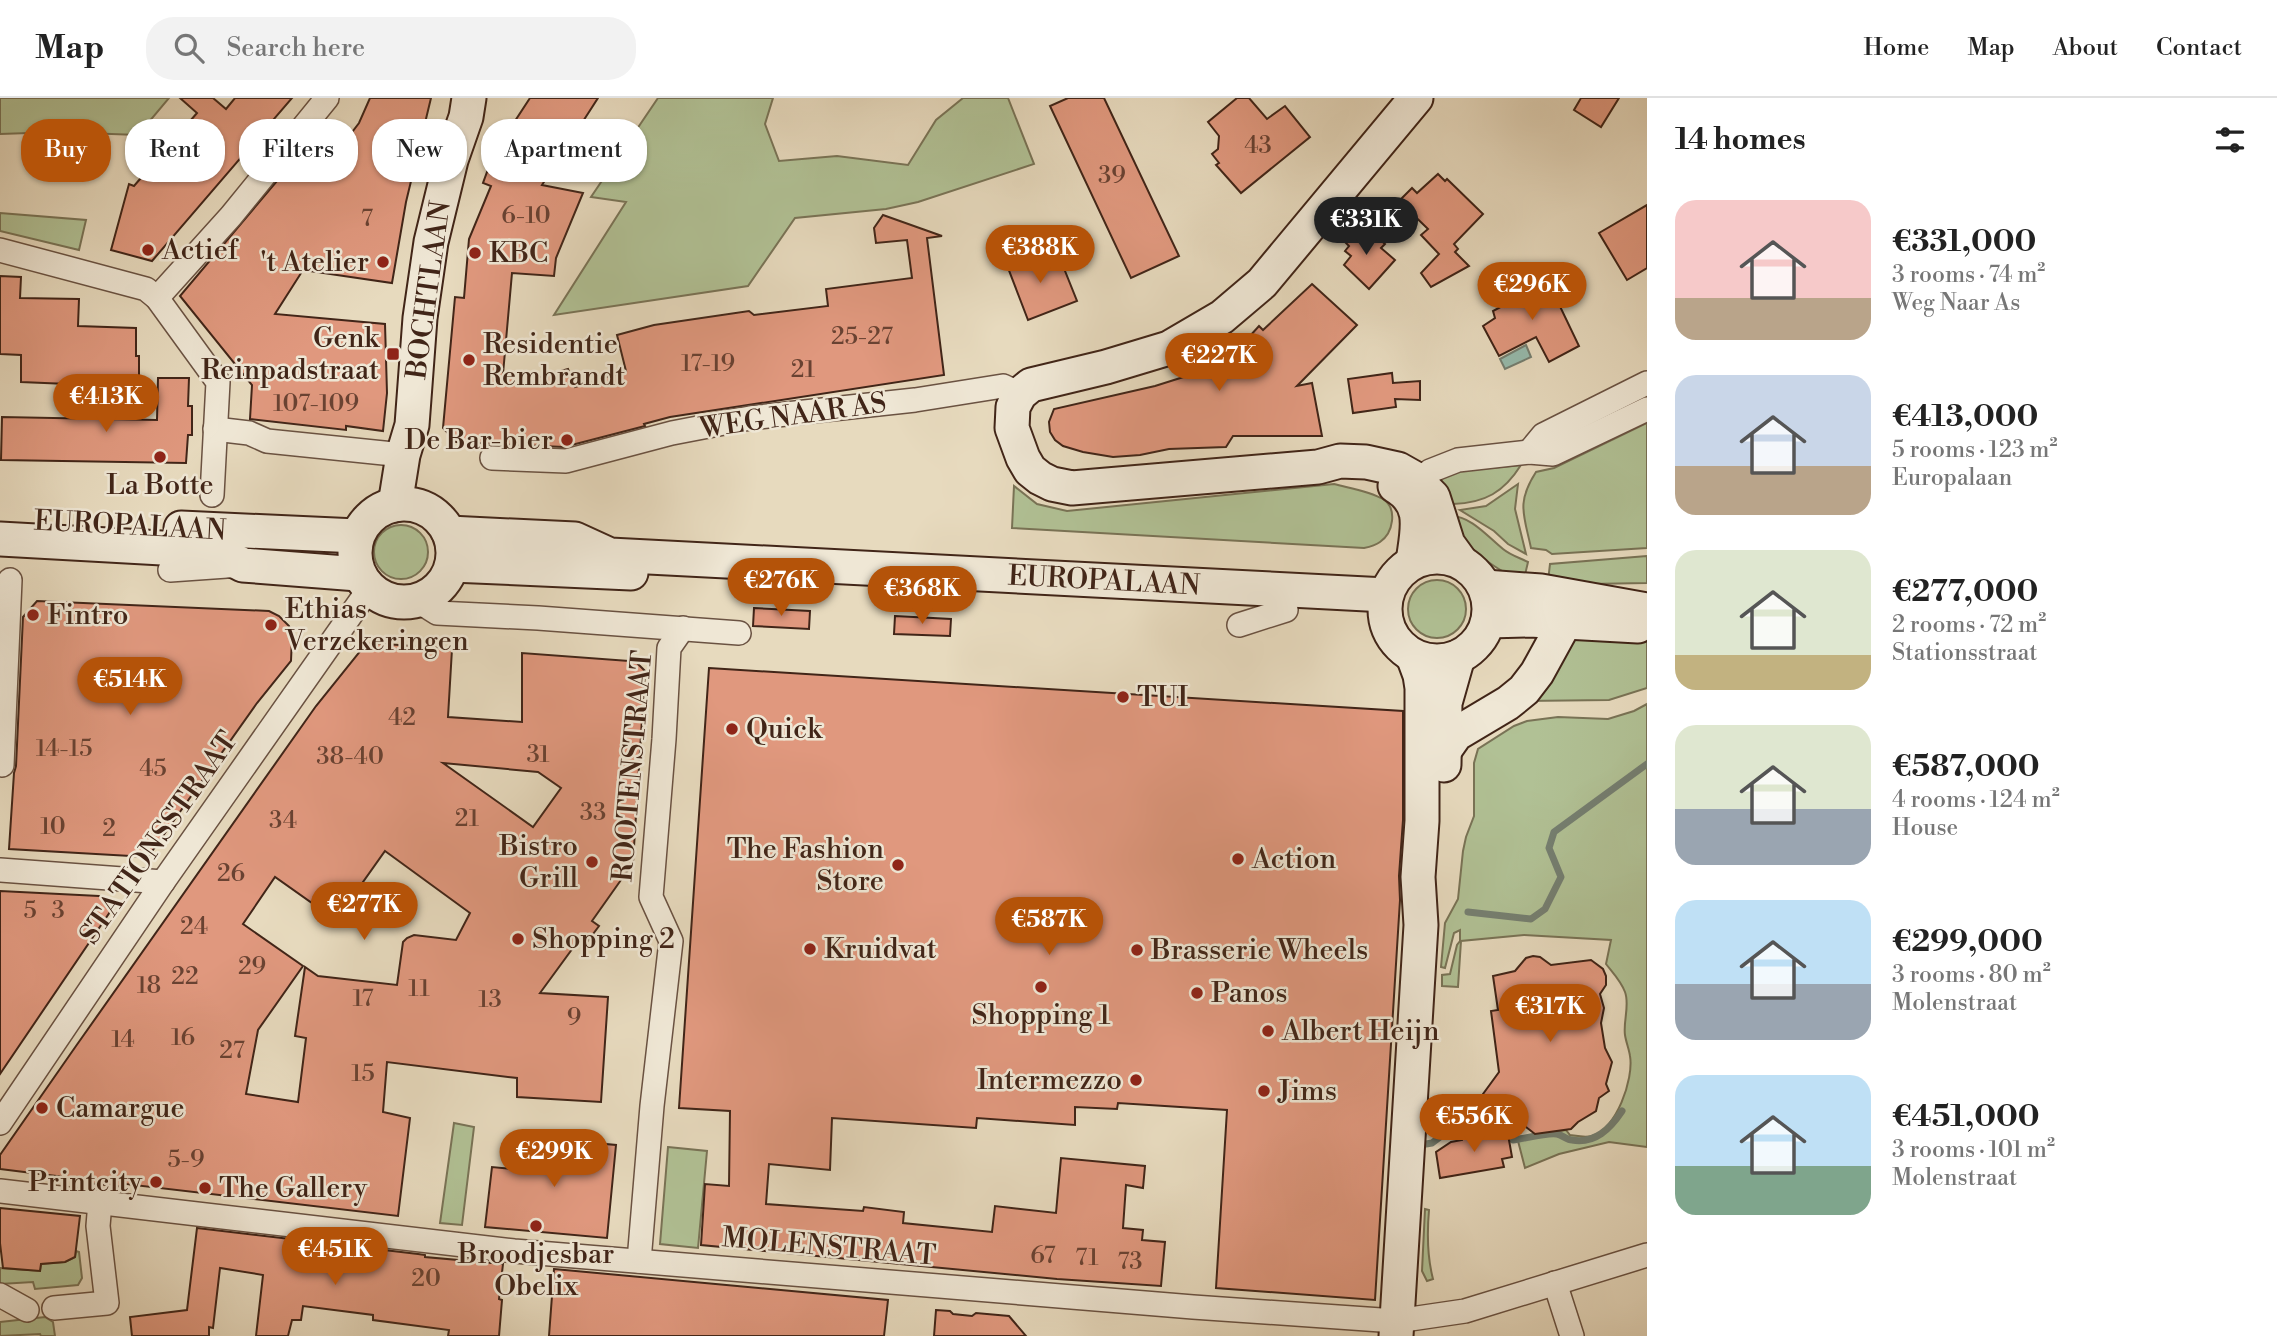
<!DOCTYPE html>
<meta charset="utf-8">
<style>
body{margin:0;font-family:"Libre Bodoni",serif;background:#f2f2f2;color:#222;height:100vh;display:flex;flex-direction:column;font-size:26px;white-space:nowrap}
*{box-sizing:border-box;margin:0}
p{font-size:23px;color:#767676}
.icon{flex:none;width:38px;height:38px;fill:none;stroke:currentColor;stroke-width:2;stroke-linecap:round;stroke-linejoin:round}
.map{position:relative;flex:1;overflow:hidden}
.drawer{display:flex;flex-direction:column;background:#fff;width:630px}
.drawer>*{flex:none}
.top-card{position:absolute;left:21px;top:21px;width:665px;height:63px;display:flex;gap:14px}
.price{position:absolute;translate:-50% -60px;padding:0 16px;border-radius:24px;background:#b45309;color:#fff;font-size:23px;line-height:46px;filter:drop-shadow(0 2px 4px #0008)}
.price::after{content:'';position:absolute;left:50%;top:42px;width:21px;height:16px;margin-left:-10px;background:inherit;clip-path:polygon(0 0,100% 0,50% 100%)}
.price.active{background:#222;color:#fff}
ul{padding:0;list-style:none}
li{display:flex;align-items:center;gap:21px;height:175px;padding:0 28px}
li span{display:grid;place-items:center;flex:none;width:196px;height:140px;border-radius:21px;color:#555}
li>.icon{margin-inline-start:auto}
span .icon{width:84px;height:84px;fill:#fffc;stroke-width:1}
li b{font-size:30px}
h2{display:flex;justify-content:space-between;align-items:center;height:84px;padding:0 28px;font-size:30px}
.chip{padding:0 24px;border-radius:28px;background:#fff;box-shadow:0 2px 5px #0004;font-size:24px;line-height:63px}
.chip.active{background:#b45309;color:#fff}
header{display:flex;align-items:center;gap:42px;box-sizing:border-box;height:98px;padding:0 35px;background:#fff;border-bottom:2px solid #e0e0e0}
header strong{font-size:33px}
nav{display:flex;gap:38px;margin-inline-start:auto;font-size:24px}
.search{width:490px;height:63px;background:#f2f2f2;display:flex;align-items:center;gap:18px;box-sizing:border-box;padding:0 24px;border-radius:28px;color:#767676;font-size:26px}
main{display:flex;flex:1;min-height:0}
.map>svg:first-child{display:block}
.green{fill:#b1c195;stroke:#797356;stroke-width:2}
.water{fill:#97bbad;stroke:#757f71;stroke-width:2}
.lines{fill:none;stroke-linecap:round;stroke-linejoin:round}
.stream{stroke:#757f71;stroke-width:7}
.building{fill:#e0987e;stroke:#412518;stroke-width:2;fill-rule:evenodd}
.street-casing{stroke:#6a5242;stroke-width:26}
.secondary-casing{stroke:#412518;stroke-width:37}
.street{stroke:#efe7d5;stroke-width:23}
.secondary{stroke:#efe7d5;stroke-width:33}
.poi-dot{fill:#8f2418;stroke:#efe7d5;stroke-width:2.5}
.labels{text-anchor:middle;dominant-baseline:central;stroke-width:5;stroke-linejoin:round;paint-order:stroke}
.number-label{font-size:24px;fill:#694232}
.poi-label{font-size:28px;fill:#412518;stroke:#efe7d5;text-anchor:start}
.street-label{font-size:28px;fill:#412518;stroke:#efe7d5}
</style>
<header>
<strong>Map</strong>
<div class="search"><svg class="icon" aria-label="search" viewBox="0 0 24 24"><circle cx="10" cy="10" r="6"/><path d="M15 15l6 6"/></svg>Search here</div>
<nav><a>Home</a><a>Map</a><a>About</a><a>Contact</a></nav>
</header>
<main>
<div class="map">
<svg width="1647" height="1238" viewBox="0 0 1647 1238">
<rect width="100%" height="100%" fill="#e7dabe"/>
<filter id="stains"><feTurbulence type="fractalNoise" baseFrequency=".00286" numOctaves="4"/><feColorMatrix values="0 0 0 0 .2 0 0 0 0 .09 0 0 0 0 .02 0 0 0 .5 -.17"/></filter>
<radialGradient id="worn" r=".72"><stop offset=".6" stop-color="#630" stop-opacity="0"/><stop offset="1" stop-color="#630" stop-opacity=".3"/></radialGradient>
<!-- green -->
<g class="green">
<polygon points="0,0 169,0 138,37 58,34 0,36"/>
<polygon points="658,0 773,0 765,26 779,63 837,58 908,67 936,22 963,0 1008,0 1034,66 918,104 886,111 795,120 748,188 554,217 626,104 591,99"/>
<polygon points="0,115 86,122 79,152 0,133"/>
<path d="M1647,325V450L1552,456L1546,452L1531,450C1524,417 1516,405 1536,374L1554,370Z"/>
<path d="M1521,367C1504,394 1485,405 1453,406L1441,382L1448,374Z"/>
<path d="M1334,386C1349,390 1369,393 1383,401C1398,411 1393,435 1380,444C1376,447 1369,449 1364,450L1012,430L1014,388L1037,406L1067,413Z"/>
<polygon points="1518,386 1515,411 1526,456 1508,446 1494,433 1460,412 1486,408"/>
<path d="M1451,418C1471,418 1488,439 1503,451C1510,457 1520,460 1528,464L1524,481C1504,479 1473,454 1460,438C1455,433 1453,425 1451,418Z"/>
<circle cx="401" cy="454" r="27"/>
<polygon points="1647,458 1647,485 1588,486 1548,483 1550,466"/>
<circle cx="1437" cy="511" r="29"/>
<polygon points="1572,537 1647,538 1647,590 1609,602 1524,603"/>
<path d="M1647,606V1049L1609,1044L1559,1056L1525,1070L1517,1039L1566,1032L1570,1037C1577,1038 1585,1040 1592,1038C1616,1032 1634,981 1630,958C1629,951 1626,944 1625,937C1623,923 1630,907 1625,894C1621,883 1613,875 1606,866L1611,842L1524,837L1461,843L1458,889L1442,888V877L1450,876L1457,847L1460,843V832L1454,835L1445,870L1441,869L1445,825L1458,801L1463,753L1466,739L1474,718V665L1478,651L1514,628L1527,623L1558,619L1608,621L1634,613Z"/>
<polygon points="454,1025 474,1029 462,1127 440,1125"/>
<polygon points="668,1049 707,1053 698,1150 660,1146"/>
<path d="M1425,1111L1429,1112C1427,1135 1427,1158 1433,1181L1427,1183L1422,1173Z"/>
<polygon points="76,1153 79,1154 82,1180 78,1187 35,1191 33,1184 0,1186 0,1170 40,1173 41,1166 65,1164 75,1159"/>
<polygon points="45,1219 53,1224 55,1238 41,1238 40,1236 0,1238 0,1224"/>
</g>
<!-- water -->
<polygon class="water" points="1526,247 1531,259 1505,271 1500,261"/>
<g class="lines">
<!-- stream -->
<g class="stream">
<polyline points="1468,814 1531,821 1545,811 1561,779 1549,750 1554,734 1647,666"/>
<path d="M1426,1046L1432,1045L1444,1036L1509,1027L1513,1042C1524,1041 1547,1034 1557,1036C1562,1037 1567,1042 1572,1042C1595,1046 1610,1031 1622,1013"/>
</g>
</g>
<!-- building -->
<g class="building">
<polygon points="180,0 213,0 226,11 235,0 292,0 152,163 111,152 129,86 134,88 197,15"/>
<polygon points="370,0 431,0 406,104 392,185 303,172 275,216 385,226 387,295 383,333 346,328 346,332 250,321 252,287 180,198 326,25 346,42 359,25"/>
<polygon points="530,0 598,0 542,87 583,95 556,160 554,178 512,175 503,276 540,279 568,271 575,289 626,273 617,237 654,227 749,213 754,217 828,208 826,191 912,180 907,142 876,145 874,130 883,117 942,138 927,140 944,277 670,319 644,326 645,328 564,349 456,344 443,330 455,199 464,200 469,141 491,88 483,85 494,55"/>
<polygon points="1068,0 1104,0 1179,158 1131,180 1050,8"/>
<polygon points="1237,0 1249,0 1267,21 1285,8 1310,39 1241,95 1216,67 1219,65 1212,56 1218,51 1219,38 1208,24"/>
<polygon points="1581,0 1619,0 1601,29 1574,12"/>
<polygon points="1438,76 1445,83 1447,81 1483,116 1454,146 1458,151 1455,154 1469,168 1431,189 1421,175 1439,156 1421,137 1428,131 1399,103 1412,90 1417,95"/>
<polygon points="1647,107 1647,170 1627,182 1599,135"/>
<polygon points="1356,127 1369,138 1373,135 1385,146 1381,150 1395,162 1369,191 1344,167 1351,158 1345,153 1349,148 1343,142"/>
<polygon points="1031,152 1037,172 1061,163 1077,203 1028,222 1005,162"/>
<polygon points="1544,175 1579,248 1549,264 1536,239 1499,258 1483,228 1495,220 1493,213 1521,198 1516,189"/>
<polygon points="0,178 21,179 20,200 79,201 78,228 136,230 136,258 139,258 139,289 21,284 21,257 0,256"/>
<polygon points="1312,186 1357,227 1297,288 1312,285 1322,338 1233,338 1226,349 1169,351 1140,357 1113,359 1083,354 1063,348 1055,342 1050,334 1049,324 1054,311 1155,288 1193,276 1231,259 1259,228 1263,232"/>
<polygon points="1392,275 1393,285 1420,283 1420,302 1395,301 1396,309 1353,315 1348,281"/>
<polygon points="158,280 189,280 188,308 192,308 192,337 188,337 186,365 1,362 2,319 157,322"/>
<polygon points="37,503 269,513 279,518 289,528 292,539 291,563 257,605 148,759 9,751 14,675 16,668 23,519"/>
<polygon points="754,510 810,513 809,531 753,528"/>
<polygon points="895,518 951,521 950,538 894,536"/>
<path d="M372,545L452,551L448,619L522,624V555L629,563L633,561L645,573L633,765L592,823L599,828L587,844L581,839L540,895L608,899L601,1004L517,999V980L387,964L383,1014L410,1020L398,1118L126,1086L125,1089L88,1085V1082L0,1071V1057L76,948L316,608L365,547ZM443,665L538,674L561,690L533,729ZM385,753L470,815L456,842L414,837L407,840L403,844L397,887L318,878L305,869L295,938L306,940L298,1004L246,996L258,932L303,868L243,826L275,779L336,822Z"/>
<polygon points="709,570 1403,613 1403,722 1399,778 1400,802 1375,1202 1216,1190 1227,1012 1118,1005 1117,1011 1075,1009 1075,1027 977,1020 976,1030 832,1020 830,1072 769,1066 766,1106 863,1113 864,1109 904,1114 903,1125 992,1134 995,1108 1056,1115 1061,1060 1145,1068 1143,1090 1126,1087 1123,1130 1143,1132 1142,1142 1165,1144 1161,1188 1057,1181 701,1147 705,1086 729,1088 730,1013 679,1010"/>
<polygon points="0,793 99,798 114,808 0,976"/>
<polygon points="1533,858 1540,859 1551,867 1591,862 1603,871 1606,878 1606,887 1600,896 1604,910 1601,925 1605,950 1612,964 1606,986 1609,993 1599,1000 1596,1013 1578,1024 1571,1031 1535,1036 1483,996 1499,974 1491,913 1498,912 1493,878 1515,873 1526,860"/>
<polygon points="1507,1031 1512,1059 1502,1061 1504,1069 1440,1080 1436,1054 1451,1044 1462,1042 1462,1038"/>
<polygon points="518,1038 616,1047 607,1140 485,1129 492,1069 514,1071"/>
<polygon points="0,1110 80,1118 75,1159 65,1164 41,1166 40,1173 3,1170 0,1145"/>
<polygon points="197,1130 418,1156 425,1157 425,1159 503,1166 499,1201 502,1202 499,1238 448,1238 449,1232 373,1222 373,1217 303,1208 301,1222 292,1222 288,1238 256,1238 263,1177 220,1170 213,1230 209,1229 209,1238 132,1238 130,1219 187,1212"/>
<polygon points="554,1171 888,1202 884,1238 549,1238"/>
<polygon points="936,1212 950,1213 953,1216 972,1218 976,1215 1009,1218 1026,1238 934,1238"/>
</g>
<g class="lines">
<!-- street casing -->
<g class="street-casing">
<g id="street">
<polyline points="0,152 146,191 157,200 218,284 212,397"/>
<polyline points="157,200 231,118 327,0"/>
<polyline points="215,331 249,335 267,343 403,357"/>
<polyline points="1529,354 1543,337 1647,285"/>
<polyline points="492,360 566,363 672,335 750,320 915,302 1003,288 1020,296"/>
<polyline points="1408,392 1430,373 1458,362 1529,354 1553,356 1647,311"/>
<polyline points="170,472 241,467"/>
<polyline points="418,503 437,515 538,520 739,535"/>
<polyline points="1239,527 1286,512"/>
<polyline points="2,667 10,482"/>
<polyline points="0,772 163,784"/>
<polyline points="0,1025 163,784 369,491"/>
<polyline points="0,1093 514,1153 1193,1209 1381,1222 1397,1223 1465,1213 1647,1157"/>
<polyline points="639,1163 652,1008 671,843 651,799 664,641 669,550 683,530"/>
<polyline points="1555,1185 1572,1238"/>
<polyline points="0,1197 27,1212"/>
<polyline points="54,1210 107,1205 98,1128 100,1104"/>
</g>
</g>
<!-- secondary casing -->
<g class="secondary-casing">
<g id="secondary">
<polyline points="1416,0 1262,185 1222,219 1169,250 1106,269 1031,287 1020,296 1013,309 1012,330 1023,360 1030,372 1040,380 1052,386 1072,390 1318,369 1340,363 1366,364 1398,371 1414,380 1433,399 1448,446 1461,464"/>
<path d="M1395,388C1426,406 1417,433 1413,464"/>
<circle cx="404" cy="455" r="49"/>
<polyline points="395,407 403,357 412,327 420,220 431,144 451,62 466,19 469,0"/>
<polyline points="181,430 357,438"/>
<polyline points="449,435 575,441 610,457 1386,497"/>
<polyline points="0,441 216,453 243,467 358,476"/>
<circle cx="1437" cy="511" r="52"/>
<polyline points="452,467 631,475"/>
<polyline points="1485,489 1541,493 1647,512"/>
<polyline points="1488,523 1530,522 1638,528"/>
<polyline points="1444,653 1456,636 1508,605 1524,592 1537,575 1565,524"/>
<polyline points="1444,667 1445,605 1458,559"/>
<polyline points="1396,1238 1421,827 1418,779 1422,723 1422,590 1420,577 1413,558"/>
</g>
</g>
<!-- street -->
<use href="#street" class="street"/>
<!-- secondary -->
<use href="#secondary" class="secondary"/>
</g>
<!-- markers -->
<g class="poi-dot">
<circle cx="148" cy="152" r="7"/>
<circle cx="475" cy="155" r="7"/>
<circle cx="383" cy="164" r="7"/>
<rect x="386" y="249" width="14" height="14" rx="3.5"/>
<circle cx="469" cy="262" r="7"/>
<circle cx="567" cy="342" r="7"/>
<circle cx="160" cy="359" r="7"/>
<circle cx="33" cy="517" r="7"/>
<circle cx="271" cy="527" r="7"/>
<circle cx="1123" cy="599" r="7"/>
<circle cx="732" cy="631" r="7"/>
<circle cx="1238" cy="761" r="7"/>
<circle cx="592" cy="764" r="7"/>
<circle cx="898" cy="767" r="7"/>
<circle cx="518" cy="841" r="7"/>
<circle cx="810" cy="851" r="7"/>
<circle cx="1137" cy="852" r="7"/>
<circle cx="1041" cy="889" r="7"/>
<circle cx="1197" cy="895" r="7"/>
<circle cx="1268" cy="933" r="7"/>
<circle cx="1136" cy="982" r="7"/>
<circle cx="1264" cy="993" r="7"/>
<circle cx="42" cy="1010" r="7"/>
<circle cx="156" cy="1084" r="7"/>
<circle cx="205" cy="1090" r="7"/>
<circle cx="536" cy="1128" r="7"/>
</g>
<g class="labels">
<!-- number labels -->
<g class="number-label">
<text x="1258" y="48">43</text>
<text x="1112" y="78">39</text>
<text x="526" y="118">6-10</text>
<text x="367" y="121">7</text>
<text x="862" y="239">25-27</text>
<text x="708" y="266">17-19</text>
<text x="803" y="272">21</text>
<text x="316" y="306">107-109</text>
<text x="402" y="620">42</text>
<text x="64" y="651">14-15</text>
<text x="538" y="657">31</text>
<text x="350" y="659">38-40</text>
<text x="153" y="671">45</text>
<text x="593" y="715">33</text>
<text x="467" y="721">21</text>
<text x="283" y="723">34</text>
<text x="53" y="729">10</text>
<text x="109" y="731">2</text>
<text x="231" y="776">26</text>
<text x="30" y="813">5</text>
<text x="58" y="813">3</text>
<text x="194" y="829">24</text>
<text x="252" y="869">29</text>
<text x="185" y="879">22</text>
<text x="149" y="888">18</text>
<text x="419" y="891">11</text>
<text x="363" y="901">17</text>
<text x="490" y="902">13</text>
<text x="574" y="920">9</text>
<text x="183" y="940">16</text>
<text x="123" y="942">14</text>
<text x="232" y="953">27</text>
<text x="363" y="976">15</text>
<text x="186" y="1062">5-9</text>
<text x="1043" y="1158">67</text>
<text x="1087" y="1160">71</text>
<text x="1130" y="1164">73</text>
<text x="426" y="1181">20</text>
</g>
<!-- poi labels -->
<g class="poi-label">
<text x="162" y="152">Actief</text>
<text x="489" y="155">KBC</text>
<text x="369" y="164" text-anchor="end">'t Atelier</text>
<text x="379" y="240" text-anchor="end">Genk<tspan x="379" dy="32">Reinpadstraat</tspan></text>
<text x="483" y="246">Residentie<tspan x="483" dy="32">Rembrandt</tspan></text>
<text x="553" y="342" text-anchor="end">De Bar-bier</text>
<text x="160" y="387" text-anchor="middle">La Botte</text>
<text x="285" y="511">Ethias<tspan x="285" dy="32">Verzekeringen</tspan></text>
<text x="47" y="517">Fintro</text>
<text x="1137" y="599">TUI</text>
<text x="746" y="631">Quick</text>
<text x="578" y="748" text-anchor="end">Bistro<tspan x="578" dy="32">Grill</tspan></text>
<text x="884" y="751" text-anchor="end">The Fashion<tspan x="884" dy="32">Store</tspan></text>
<text x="1252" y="761">Action</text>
<text x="532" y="841">Shopping 2</text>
<text x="824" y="851">Kruidvat</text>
<text x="1151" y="852">Brasserie Wheels</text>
<text x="1211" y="895">Panos</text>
<text x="1041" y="917" text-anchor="middle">Shopping 1</text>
<text x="1282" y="933">Albert Heijn</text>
<text x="1122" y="982" text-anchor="end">Intermezzo</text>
<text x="1278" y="993">Jims</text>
<text x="56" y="1010">Camargue</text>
<text x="142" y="1084" text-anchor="end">Printcity</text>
<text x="219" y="1090">The Gallery</text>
<text x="536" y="1156" text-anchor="middle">Broodjesbar<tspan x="536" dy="32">Obelix</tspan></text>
</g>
<!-- street labels -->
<g class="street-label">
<text transform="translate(429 192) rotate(-82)">BOCHTLAAN</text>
<text transform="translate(793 318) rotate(-8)">WEG NAAR AS</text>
<text transform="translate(130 428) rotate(3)">EUROPALAAN</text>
<text transform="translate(1104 483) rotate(3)">EUROPALAAN</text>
<text transform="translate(633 668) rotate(-85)">ROOTENSTRAAT</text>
<text transform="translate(159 740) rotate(-55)">STATIONSSTRAAT</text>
<text transform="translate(829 1149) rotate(5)">MOLENSTRAAT</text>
</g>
</g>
<rect width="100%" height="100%" filter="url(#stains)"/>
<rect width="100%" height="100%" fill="url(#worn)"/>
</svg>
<b class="price active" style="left:1366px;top:159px">€331K</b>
<b class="price" style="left:1040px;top:187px">€388K</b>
<b class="price" style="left:1532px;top:224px">€296K</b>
<b class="price" style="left:1219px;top:295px">€227K</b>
<b class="price" style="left:106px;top:336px">€413K</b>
<b class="price" style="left:781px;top:520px">€276K</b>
<b class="price" style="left:922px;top:528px">€368K</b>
<b class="price" style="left:130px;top:619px">€514K</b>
<b class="price" style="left:364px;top:844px">€277K</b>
<b class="price" style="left:1049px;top:859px">€587K</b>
<b class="price" style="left:1550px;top:946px">€317K</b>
<b class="price" style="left:1474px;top:1056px">€556K</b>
<b class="price" style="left:554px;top:1091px">€299K</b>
<b class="price" style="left:335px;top:1189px">€451K</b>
<div class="top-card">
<a class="chip active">Buy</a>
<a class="chip">Rent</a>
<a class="chip">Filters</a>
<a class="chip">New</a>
<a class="chip">Apartment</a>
</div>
</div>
<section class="drawer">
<h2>14 homes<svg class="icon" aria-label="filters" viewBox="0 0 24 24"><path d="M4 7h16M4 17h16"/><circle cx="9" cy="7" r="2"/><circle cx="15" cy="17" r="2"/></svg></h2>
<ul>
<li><span style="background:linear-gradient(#f6c9c9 70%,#b9a48a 0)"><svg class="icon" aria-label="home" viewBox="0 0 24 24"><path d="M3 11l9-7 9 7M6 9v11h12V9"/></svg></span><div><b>€331,000</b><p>3 rooms · 74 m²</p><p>Weg Naar As</p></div></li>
<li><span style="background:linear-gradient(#c9d6e8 65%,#b9a48a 0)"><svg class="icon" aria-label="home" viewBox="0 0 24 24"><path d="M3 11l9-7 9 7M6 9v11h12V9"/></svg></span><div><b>€413,000</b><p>5 rooms · 123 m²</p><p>Europalaan</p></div></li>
<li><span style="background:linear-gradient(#dfe7d0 75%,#c2b280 0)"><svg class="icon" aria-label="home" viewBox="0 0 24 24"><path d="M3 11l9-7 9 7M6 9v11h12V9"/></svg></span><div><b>€277,000</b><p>2 rooms · 72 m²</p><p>Stationsstraat</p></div></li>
<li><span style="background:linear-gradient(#dfe7d0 60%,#9aa5b1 0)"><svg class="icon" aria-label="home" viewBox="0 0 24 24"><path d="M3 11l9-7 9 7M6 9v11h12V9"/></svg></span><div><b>€587,000</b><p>4 rooms · 124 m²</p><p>House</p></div></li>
<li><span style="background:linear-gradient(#bfe0f5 60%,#9aa5b1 0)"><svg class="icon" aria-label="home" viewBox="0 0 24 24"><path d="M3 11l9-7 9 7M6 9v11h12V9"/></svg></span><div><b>€299,000</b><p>3 rooms · 80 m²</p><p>Molenstraat</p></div></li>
<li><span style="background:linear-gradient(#bfe0f5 65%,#7fa58c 0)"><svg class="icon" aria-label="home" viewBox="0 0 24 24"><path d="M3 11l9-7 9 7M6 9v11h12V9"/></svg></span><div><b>€451,000</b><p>3 rooms · 101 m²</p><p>Molenstraat</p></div></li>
</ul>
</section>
</main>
